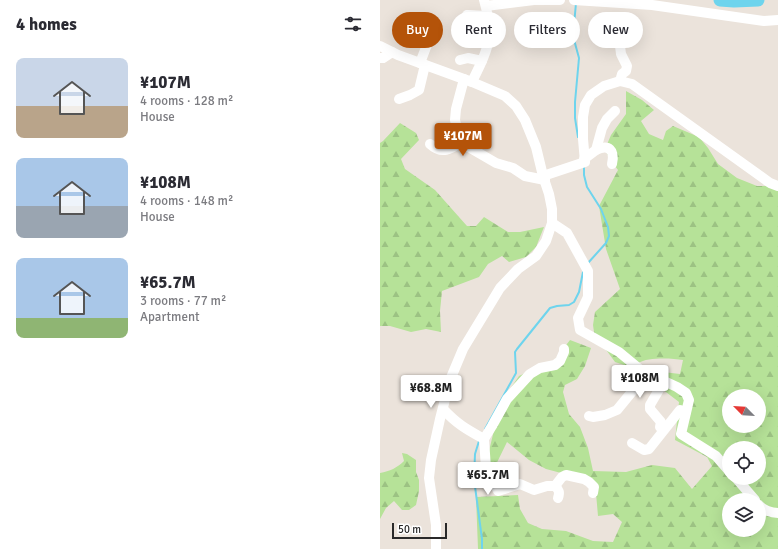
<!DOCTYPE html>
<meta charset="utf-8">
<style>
body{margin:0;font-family:Signika,sans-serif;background:#f7f7f7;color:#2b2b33;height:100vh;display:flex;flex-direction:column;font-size:15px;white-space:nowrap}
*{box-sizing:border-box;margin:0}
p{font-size:13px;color:#7c7c81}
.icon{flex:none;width:22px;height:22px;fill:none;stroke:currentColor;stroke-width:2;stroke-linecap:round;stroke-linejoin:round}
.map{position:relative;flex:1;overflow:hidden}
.drawer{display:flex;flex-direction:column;background:#fff;width:380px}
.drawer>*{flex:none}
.guide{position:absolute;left:12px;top:12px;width:326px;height:36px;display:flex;gap:8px}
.needle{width:26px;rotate:294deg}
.fabs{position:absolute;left:342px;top:389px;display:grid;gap:8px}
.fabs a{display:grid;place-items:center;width:44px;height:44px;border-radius:50%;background:#fff;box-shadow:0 4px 16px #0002;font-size:20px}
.scale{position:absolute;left:12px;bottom:10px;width:55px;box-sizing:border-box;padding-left:4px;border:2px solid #292929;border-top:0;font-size:11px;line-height:14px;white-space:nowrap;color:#292929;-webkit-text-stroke:3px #fff;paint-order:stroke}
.price{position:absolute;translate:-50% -34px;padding:0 9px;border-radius:4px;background:#fff;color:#222;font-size:13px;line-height:26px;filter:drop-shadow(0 1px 2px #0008)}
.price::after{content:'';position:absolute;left:50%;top:24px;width:12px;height:9px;margin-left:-6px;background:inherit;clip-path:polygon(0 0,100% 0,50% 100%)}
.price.current{background:#b45309;color:#fff}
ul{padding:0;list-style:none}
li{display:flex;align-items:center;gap:12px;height:100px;padding:0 16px}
li span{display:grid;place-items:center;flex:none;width:112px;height:80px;border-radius:8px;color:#555}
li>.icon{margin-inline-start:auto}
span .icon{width:48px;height:48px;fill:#fffc;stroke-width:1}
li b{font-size:17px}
h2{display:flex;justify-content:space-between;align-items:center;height:48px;padding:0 16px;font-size:17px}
.pill{padding:0 14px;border-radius:18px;background:#fff;box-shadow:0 4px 16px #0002;font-size:14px;line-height:36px}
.pill.current{background:#b45309;color:#fff}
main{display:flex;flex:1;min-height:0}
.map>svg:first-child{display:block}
.forest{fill:url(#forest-firs);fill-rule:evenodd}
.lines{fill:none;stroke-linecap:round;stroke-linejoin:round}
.stream{stroke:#6ed4ed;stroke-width:2}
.river{stroke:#6ed4ed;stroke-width:13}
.minor{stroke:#fff;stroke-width:10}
</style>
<main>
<section class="drawer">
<h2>4 homes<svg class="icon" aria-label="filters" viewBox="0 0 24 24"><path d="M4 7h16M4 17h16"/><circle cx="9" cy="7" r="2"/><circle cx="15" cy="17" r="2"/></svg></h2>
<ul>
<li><span style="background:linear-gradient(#c9d6e8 60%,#b9a48a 0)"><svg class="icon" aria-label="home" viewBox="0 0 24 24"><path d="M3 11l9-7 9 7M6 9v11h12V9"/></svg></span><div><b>¥107M</b><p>4 rooms · 128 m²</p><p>House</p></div></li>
<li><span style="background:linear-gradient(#a9c7e8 60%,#9aa5b1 0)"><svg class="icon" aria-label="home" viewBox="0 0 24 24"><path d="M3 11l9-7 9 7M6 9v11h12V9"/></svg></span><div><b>¥108M</b><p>4 rooms · 148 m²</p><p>House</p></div></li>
<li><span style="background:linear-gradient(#a9c7e8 75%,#8fb573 0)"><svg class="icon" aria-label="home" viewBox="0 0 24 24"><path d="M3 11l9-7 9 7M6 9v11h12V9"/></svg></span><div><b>¥65.7M</b><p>3 rooms · 77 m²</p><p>Apartment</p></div></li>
</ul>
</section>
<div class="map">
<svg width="398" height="549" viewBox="0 0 398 549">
<defs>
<pattern id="forest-firs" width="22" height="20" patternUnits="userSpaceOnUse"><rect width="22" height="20" fill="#b6e298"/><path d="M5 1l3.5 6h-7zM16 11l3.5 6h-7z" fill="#9cc283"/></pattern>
</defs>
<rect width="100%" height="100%" fill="#ebe3db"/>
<!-- forest -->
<g class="forest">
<path d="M246,91L262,100L274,110L261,121L269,134L283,140L286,131L293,126L319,137L328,148L338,164L357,178L377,186H393L398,188V549H98L96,497L138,495L140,509L148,523L162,529L186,531L213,541L233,542L242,522L233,514L218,516L215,482L166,469L149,460L127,442L107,483L102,469L109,451L115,426L126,395L139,376L160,366L173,362L190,340L211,348L205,366L197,379L185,385L183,392L189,414L200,427L208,448L213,471L246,472L272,465L295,468L312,489L332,466L327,457L295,440L299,402L282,389L266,387L257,376L265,372H283L300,374L303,360C291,358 268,357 258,363C256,364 255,366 253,368L235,362L227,351L215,339L213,325L215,312L240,289L226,249L219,206L238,170L229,158L225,149L231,135L246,114ZM349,396H379V426H349ZM349,448H379V478H349ZM349,500H379V530H349Z"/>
<polygon points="20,123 36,133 39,140 21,159 25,169 55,190 87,226 96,226 104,217 128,232 140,232 164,227 156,247 146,257 129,262 122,256 108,264 99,277 62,291 60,311 61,332 46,329 31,332 10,326 0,326 0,143 3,141"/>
<path d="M22,453L27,454L36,460V472L39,480V491L36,505L29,510H22L14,501L6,508L0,519V473C10,471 17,468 24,461Z"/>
</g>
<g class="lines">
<!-- stream -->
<g class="stream">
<polyline points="196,3 193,36 199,58 195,102 195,118 198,137"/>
<polyline points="204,168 204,175 207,187 221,209 228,227 229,236 226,243 208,263"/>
<polyline points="105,429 136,373 135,352 137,349 170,308 177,306 189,305 194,302 199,292 203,272"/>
<polyline points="99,441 95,454 94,479 102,539 102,549"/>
</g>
<!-- river -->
<polyline class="river" points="340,0 354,1 378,0"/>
<!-- minor -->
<g class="minor">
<polyline points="194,0 272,5 384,21 398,20"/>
<polyline points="106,6 154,0 180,0"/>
<polyline points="87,15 107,16"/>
<polyline points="0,46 18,55 92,82 125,96 136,106 145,120 156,147 163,176 169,194 172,209 172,223 166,241 156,256 138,269 120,288 83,349 70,380 60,419 51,460 49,478 56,525 56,549"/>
<polyline points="0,58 3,58 12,52"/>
<polyline points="80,60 88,58 102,61"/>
<polyline points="40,63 50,37"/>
<polyline points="84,79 76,109 75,120 79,138 85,145 116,163 133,168 145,176 165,180"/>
<polyline points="240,81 242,74 246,71 247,66 241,54 240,46 241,42"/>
<path d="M92,82C97,71 104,59 107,47C111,33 108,14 104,0"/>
<polyline points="19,99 30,95 39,90 45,65"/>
<path d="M50,144C62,155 71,149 82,142"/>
<path d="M216,150C229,144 235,150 232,164"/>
<polyline points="204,159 216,150 222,128 227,119 235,111"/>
<polyline points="163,176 205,162 203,139 203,117 205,105 211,95 224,86 240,81 252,84 390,183 398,186"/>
<polyline points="172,223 187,233 208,271 208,297 198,318 200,330 239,352 268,376 284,381 297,387 306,393 309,400 301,434 336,456 349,471"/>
<path d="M63,409C77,424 86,429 104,439L106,468L118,491L140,484L154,490L167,486H175L182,477L186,475L204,479L209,482L214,487L213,493"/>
<polyline points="209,416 213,417 225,415 237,410 260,382 264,373"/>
<polyline points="280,427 281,422 270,409 270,405 284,381"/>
<polyline points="104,439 112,426 127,399 150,374 160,368 175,365 180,361 184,352 184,349"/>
<polyline points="252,443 264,450 269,449 300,410 306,412"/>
<polyline points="356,478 375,500"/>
<path d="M175,486C179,490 180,492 178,498"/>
<path d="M379,505C383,510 391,513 398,513"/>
</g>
</g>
</svg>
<div class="fabs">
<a><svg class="needle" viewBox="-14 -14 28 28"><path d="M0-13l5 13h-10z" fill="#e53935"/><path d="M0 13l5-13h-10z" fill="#7c7c81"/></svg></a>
<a><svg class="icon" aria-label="locate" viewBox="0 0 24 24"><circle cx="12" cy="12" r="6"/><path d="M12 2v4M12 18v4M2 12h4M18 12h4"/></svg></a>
<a><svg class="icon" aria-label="layers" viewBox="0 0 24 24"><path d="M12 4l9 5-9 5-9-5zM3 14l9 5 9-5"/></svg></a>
</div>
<div class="scale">50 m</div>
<b class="price current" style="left:83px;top:157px">¥107M</b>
<b class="price" style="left:260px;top:399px">¥108M</b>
<b class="price" style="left:51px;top:409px">¥68.8M</b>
<b class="price" style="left:108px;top:496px">¥65.7M</b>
<div class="guide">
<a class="pill current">Buy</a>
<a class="pill">Rent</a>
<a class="pill">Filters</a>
<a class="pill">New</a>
</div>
</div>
</main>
